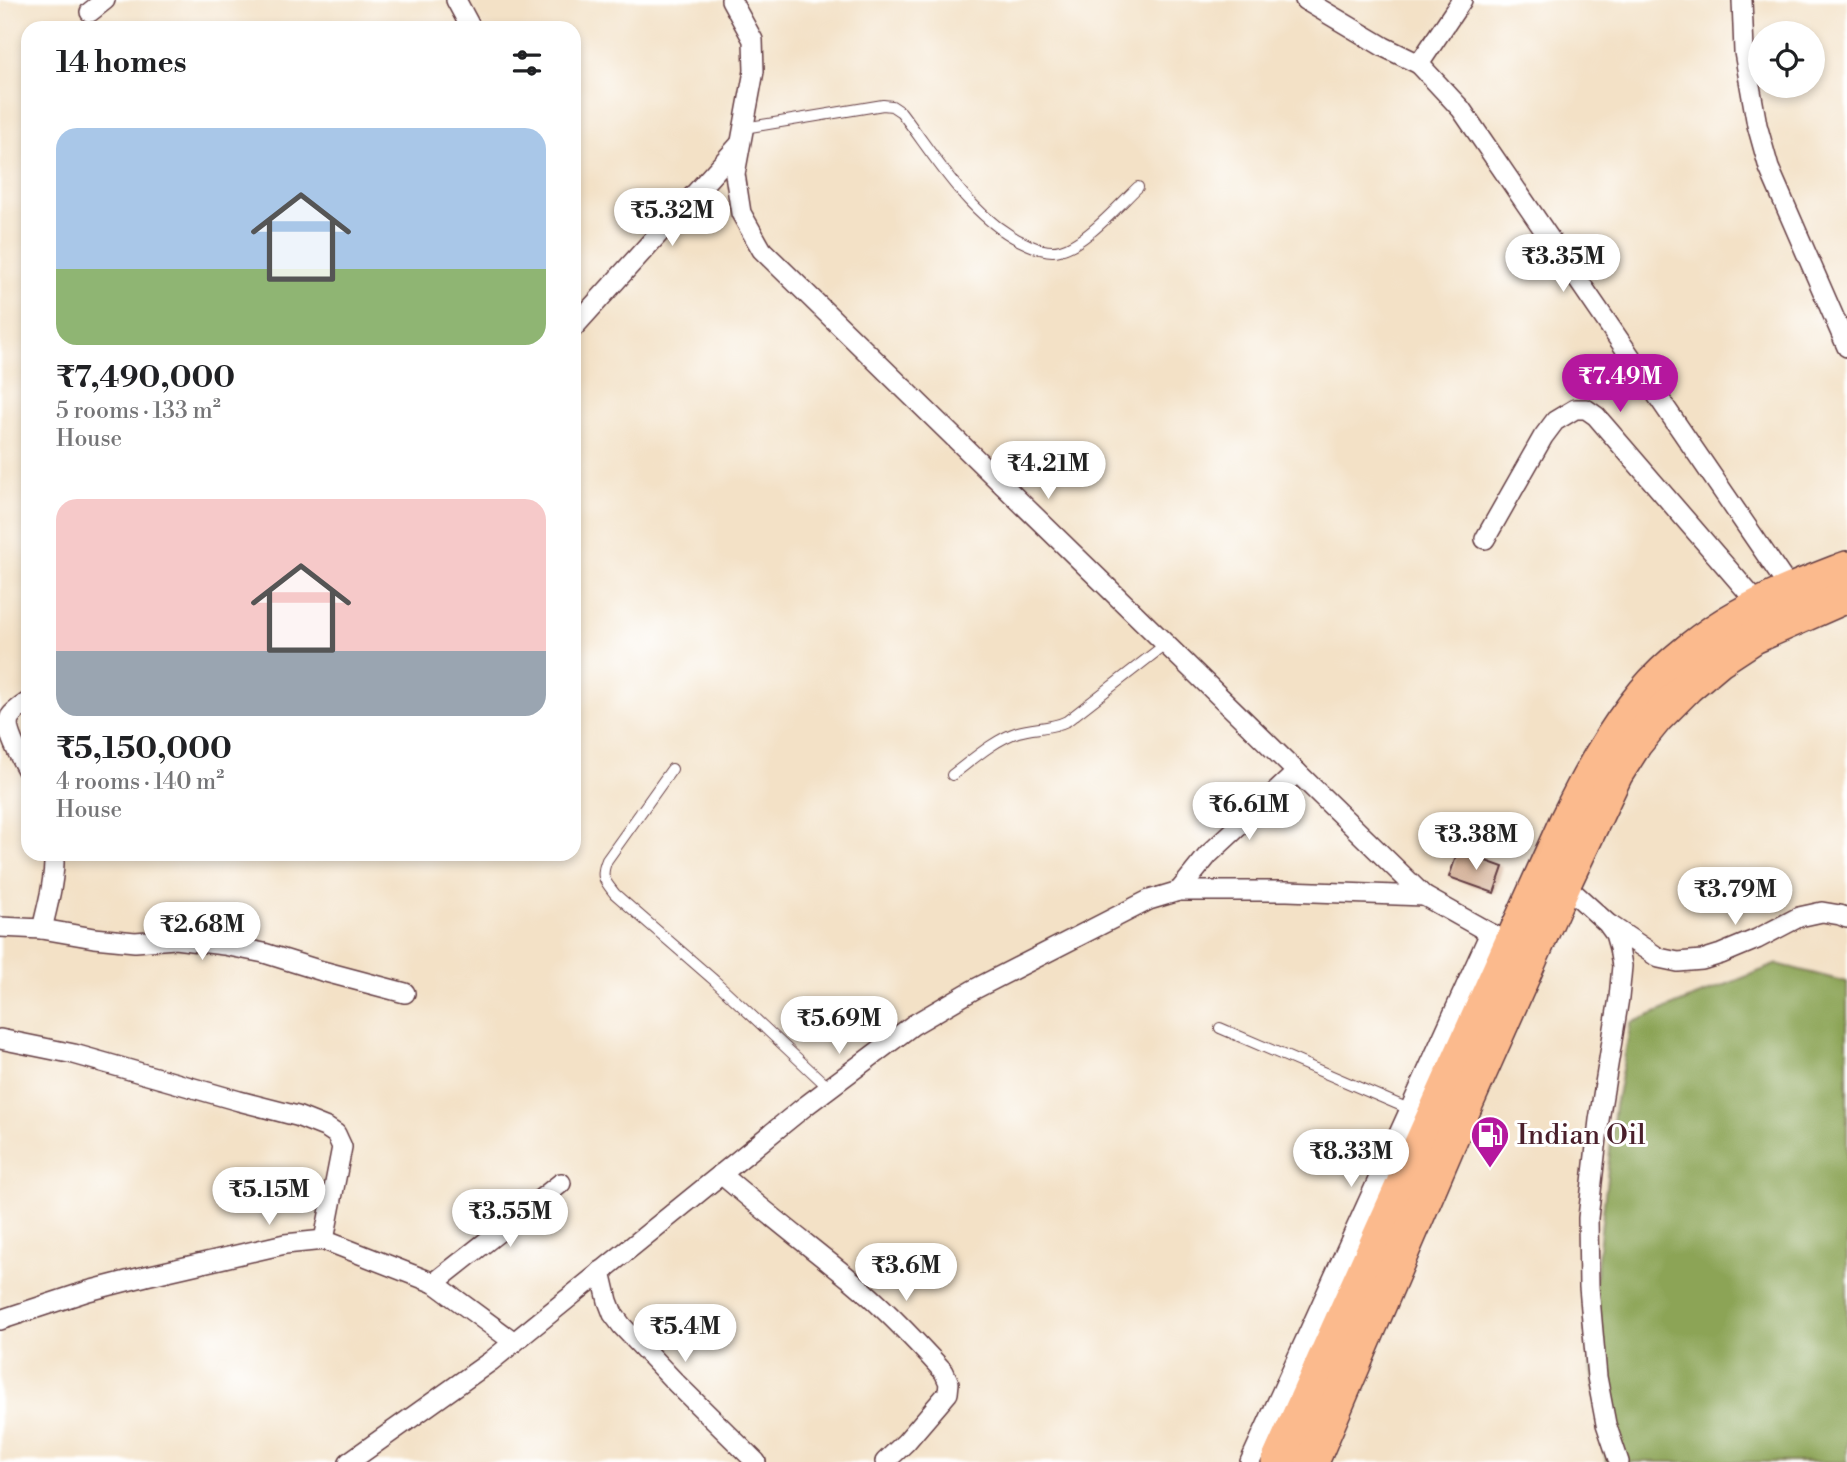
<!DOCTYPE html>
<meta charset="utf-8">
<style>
body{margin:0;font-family:"Libre Bodoni",serif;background:#f2f2f2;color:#202124;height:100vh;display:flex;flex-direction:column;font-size:26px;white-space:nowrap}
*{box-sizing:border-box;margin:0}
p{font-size:23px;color:#757577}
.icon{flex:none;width:38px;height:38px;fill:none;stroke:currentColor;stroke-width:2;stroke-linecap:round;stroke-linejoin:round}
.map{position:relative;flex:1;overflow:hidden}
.drawer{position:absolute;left:21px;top:21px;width:560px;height:840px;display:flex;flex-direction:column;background:#fff;border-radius:21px;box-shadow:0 4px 10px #0003}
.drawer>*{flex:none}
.fabs{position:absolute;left:1748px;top:21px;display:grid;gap:14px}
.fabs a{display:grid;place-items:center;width:77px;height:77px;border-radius:50%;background:#fff;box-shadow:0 4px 10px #0003;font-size:35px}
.price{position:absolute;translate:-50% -60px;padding:0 16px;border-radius:24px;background:#fff;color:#222;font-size:23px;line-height:46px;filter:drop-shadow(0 2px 4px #0008)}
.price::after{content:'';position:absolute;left:50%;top:42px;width:21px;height:16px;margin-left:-10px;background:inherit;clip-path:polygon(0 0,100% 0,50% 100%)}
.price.current{background:#b5179e;color:#fff}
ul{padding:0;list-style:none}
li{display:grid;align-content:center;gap:14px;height:371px;padding:0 35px}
li span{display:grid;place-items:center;height:217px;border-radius:21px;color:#555}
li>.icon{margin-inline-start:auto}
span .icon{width:126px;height:126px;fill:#fffc;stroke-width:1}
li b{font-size:30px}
h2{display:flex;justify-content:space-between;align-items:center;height:84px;padding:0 35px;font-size:30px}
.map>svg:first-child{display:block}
.forest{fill:#8ca456;stroke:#6b6240;stroke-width:2}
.building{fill:#cba183}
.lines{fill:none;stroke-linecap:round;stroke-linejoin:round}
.service-casing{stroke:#633c42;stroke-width:12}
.minor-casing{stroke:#633c42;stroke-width:22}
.trunk-casing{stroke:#633c42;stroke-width:36}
.service{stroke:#fff;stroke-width:10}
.minor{stroke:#fff;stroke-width:19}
.trunk{stroke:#fbba8d;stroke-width:33}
.labels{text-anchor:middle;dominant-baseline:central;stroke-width:6;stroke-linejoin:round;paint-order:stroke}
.poi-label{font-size:28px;fill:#4a1f2b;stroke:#fff;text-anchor:start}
</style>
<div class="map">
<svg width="1847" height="1462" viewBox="0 0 1847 1462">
<rect width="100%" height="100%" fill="#fff"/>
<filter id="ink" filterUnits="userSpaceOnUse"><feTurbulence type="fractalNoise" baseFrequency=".0143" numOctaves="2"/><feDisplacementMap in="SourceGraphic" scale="14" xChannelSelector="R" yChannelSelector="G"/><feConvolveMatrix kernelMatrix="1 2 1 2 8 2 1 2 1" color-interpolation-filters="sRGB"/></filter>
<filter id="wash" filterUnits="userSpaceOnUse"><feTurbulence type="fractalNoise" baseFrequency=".00686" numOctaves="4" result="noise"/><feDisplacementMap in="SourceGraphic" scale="28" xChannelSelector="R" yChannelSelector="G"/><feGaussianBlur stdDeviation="1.57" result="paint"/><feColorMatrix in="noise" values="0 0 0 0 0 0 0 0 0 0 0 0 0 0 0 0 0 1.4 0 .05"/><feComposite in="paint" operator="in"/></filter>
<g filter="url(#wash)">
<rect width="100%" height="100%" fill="#f3e1c6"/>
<!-- forest -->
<polygon class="forest" points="1777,964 1847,982 1847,1462 1606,1462 1588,1346 1615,1106 1631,1023"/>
<g id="blocks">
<!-- building -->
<polygon class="building" points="1458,851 1503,867 1494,893 1449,877"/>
</g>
</g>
<g filter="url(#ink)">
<use href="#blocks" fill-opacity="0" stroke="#633c42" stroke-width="2"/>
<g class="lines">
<!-- service casing -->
<g class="service-casing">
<g id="service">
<path d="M744,128L883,105L892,106L901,112C937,159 972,221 1029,245C1038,249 1050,253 1060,250C1085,244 1119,205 1138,187"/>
<path d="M672,769L607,860C600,877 604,880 615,894L715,981L829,1088"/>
<path d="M952,775C972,760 994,740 1018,732C1034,727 1051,729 1067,721L1166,644"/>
<polyline points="1220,1028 1409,1109"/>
</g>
</g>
<!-- minor casing -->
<g class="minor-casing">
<g id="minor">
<polyline points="456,0 471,28"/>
<polyline points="731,0 753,40 754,71 735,174 741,213 762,250 1424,896 1490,933 1520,947"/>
<polyline points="1305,0 1384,47 1419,64"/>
<polyline points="1462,0 1419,64 1461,109 1791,591"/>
<polyline points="1742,0 1744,52 1757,125 1769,168 1847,347"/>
<polyline points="90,12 105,0"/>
<polyline points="574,327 740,144"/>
<polyline points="1485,539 1543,437 1555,421 1575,409 1586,409 1596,416 1760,606"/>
<path d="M28,702C22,706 14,711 10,717C3,729 22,760 28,772"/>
<polyline points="1564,884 1607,923 1615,934 1619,948 1622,966 1619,998 1599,1120 1588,1218 1589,1287 1597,1377 1606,1424 1619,1462"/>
<polyline points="1179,891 1208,855 1297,772"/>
<polyline points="1610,925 1659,958 1678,962 1702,960 1721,954 1757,939 1799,917 1822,912 1840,915 1847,918"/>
<polyline points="0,927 42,929 94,938 135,942 175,939 224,945 264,953 322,971 405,993"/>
<path d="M42,929C48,904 55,879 54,854"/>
<polyline points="0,1039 74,1054 239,1101 297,1116 327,1128 336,1134 342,1147 324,1240"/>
<path d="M721,1174C764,1211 808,1245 851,1280C885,1308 915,1340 944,1372L949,1383L948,1393L906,1442L885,1462"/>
<polyline points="601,1271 608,1301 613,1314 622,1326 676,1383 756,1462"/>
<polyline points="434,1283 561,1183"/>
<polyline points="0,1320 88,1291 146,1276 285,1244 324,1240 434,1283 514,1342"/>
<polyline points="349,1462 491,1361 804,1107 913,1025 973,990 1149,900 1179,891 1287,891 1424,896"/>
<polyline points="1250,1462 1490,933"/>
</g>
</g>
<!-- trunk casing -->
<g class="trunk-casing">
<g id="trunk">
<path d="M1278,1462L1566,821C1588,776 1612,732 1644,693C1667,665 1708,633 1739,616C1773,596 1811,582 1847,568"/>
<polyline points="1312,1462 1455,1129 1564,884 1616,774 1635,744 1657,717 1687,687 1719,660 1754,637 1847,596"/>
</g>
</g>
<!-- service -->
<use href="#service" class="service"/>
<!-- minor -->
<use href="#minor" class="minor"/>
<!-- trunk -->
<use href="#trunk" class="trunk"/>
</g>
</g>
<!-- icons -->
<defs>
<g id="fuel-pin" transform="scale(2.0125)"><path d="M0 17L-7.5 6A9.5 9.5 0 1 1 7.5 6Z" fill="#b5179e" stroke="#fff"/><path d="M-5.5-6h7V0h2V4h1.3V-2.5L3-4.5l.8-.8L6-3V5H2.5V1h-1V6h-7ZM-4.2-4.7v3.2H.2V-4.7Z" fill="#fff"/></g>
</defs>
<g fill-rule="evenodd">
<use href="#fuel-pin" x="1490" y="1135"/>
</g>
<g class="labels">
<!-- poi labels -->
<g class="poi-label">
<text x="1517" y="1135">Indian Oil</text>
</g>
</g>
</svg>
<div class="fabs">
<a><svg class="icon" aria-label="locate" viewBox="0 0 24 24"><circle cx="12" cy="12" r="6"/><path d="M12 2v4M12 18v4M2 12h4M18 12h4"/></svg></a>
</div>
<b class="price" style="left:672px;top:248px">₹5.32M</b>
<b class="price" style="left:1563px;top:294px">₹3.35M</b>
<b class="price current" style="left:1620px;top:414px">₹7.49M</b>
<b class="price" style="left:1048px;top:501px">₹4.21M</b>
<b class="price" style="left:1249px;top:842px">₹6.61M</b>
<b class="price" style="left:1476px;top:872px">₹3.38M</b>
<b class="price" style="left:1735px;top:927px">₹3.79M</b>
<b class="price" style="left:202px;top:962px">₹2.68M</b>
<b class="price" style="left:839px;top:1056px">₹5.69M</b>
<b class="price" style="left:1351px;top:1189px">₹8.33M</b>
<b class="price" style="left:269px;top:1227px">₹5.15M</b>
<b class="price" style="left:510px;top:1249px">₹3.55M</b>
<b class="price" style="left:906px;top:1303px">₹3.6M</b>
<b class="price" style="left:685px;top:1364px">₹5.4M</b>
<section class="drawer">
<h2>14 homes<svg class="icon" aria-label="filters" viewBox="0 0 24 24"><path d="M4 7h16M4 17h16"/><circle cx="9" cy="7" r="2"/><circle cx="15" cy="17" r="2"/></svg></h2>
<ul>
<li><span style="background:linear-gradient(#a9c7e8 65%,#8fb573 0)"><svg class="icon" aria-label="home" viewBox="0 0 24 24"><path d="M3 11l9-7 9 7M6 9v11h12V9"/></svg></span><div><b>₹7,490,000</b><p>5 rooms · 133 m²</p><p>House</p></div></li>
<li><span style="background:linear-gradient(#f6c9c9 70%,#9aa5b1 0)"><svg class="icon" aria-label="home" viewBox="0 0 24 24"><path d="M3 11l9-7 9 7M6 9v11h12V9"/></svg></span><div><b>₹5,150,000</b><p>4 rooms · 140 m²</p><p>House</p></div></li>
</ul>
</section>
</div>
